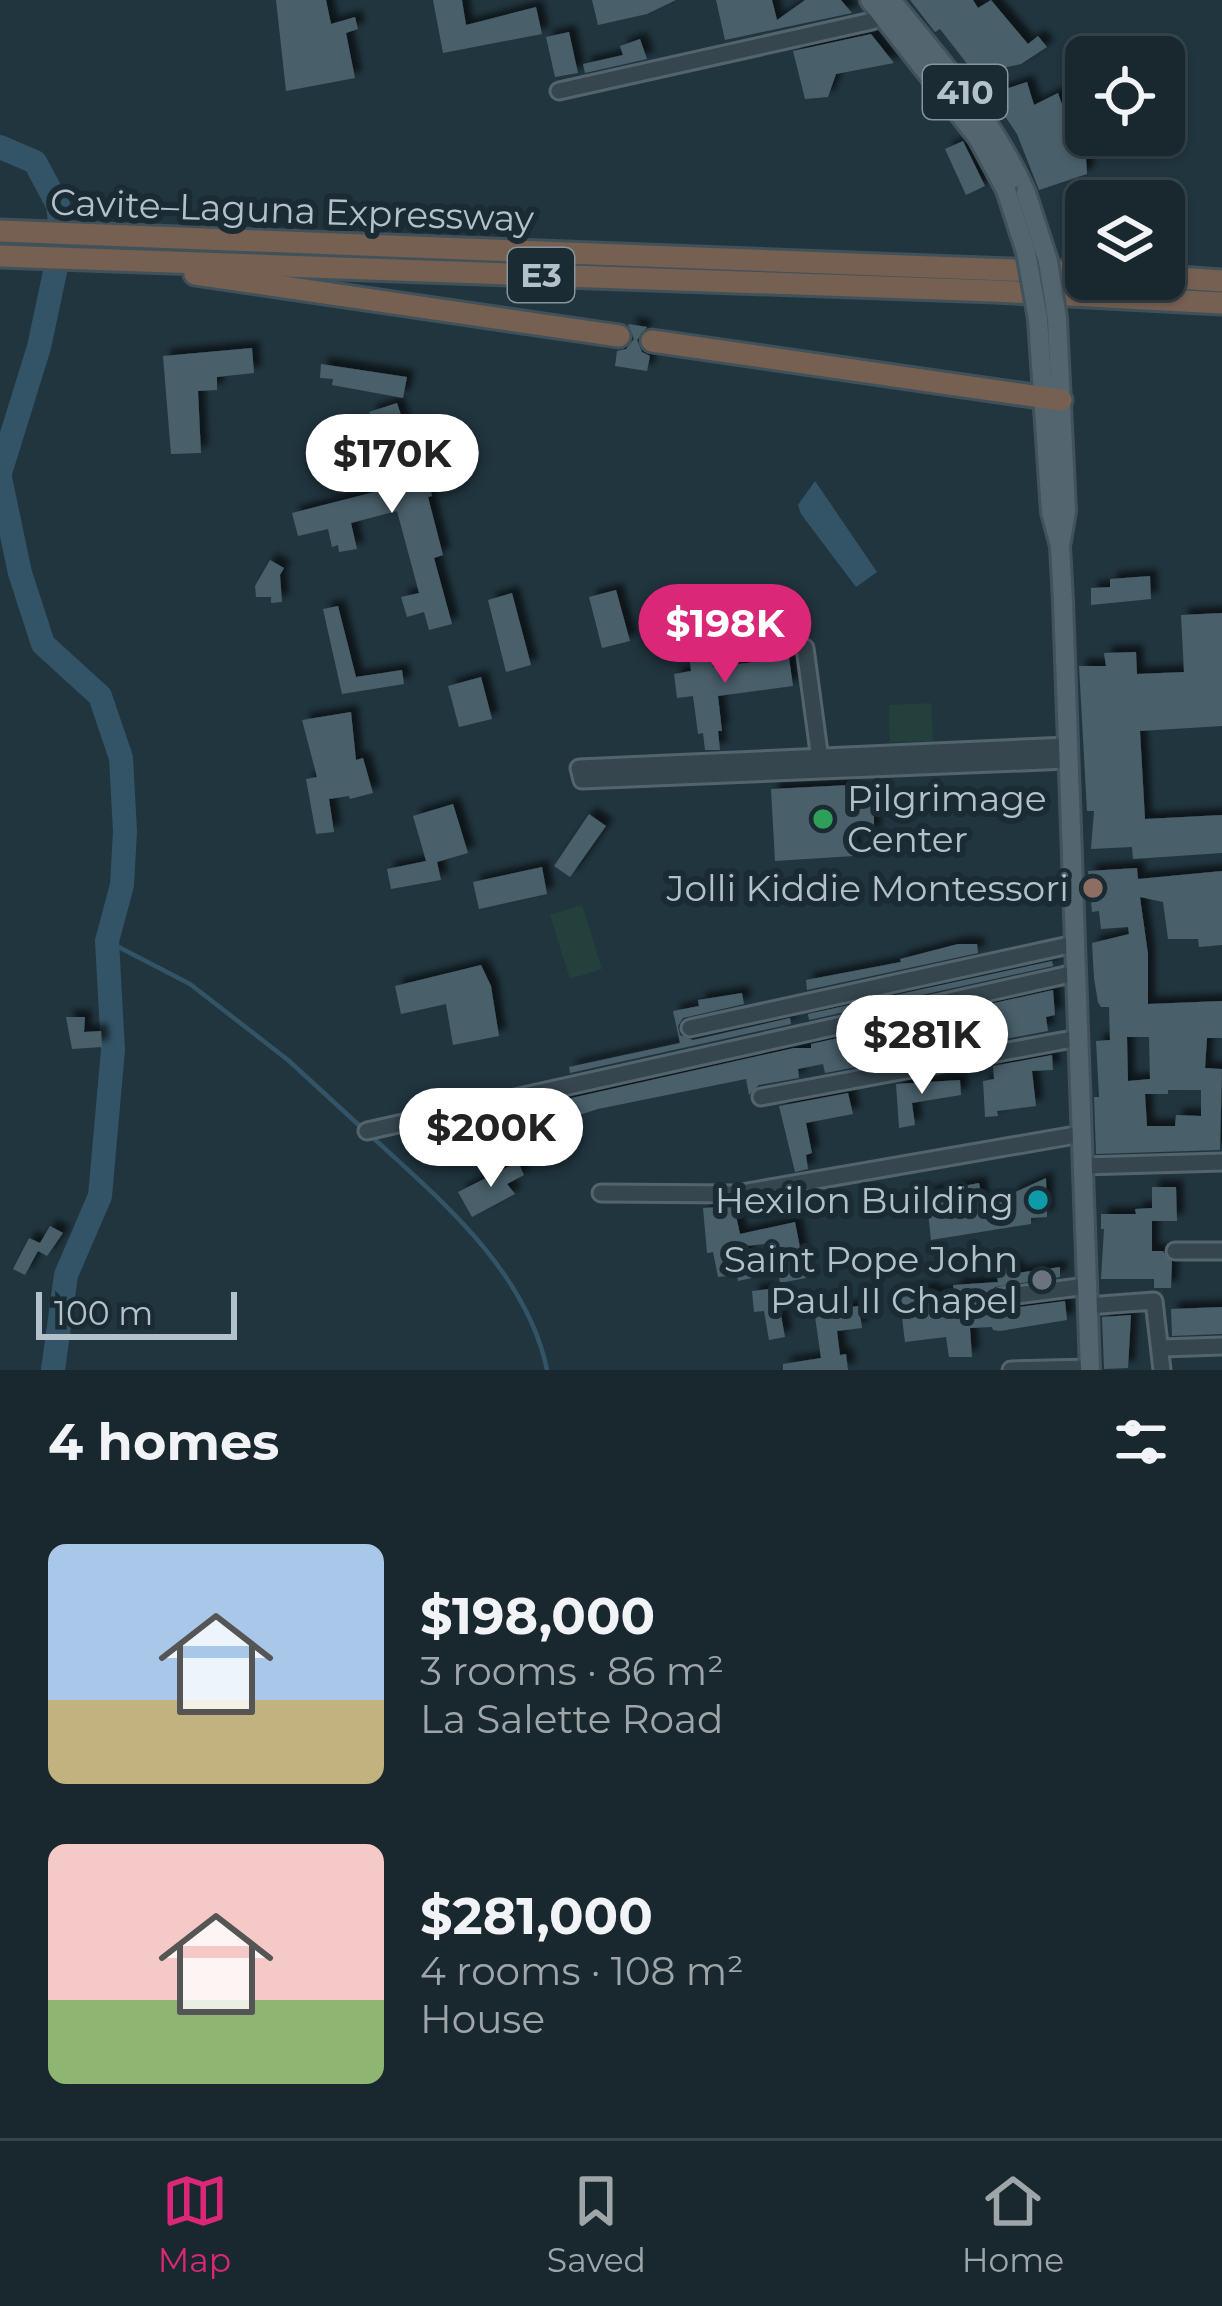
<!DOCTYPE html>
<meta charset="utf-8">
<style>
body{margin:0;font-family:Montserrat,sans-serif;background:#26343b;color:#f1f3f6;height:100vh;display:flex;flex-direction:column;font-size:45px;white-space:nowrap}
*{box-sizing:border-box;margin:0}
p{font-size:39px;color:#9fa6aa}
.icon{flex:none;width:66px;height:66px;fill:none;stroke:currentColor;stroke-width:2;stroke-linecap:round;stroke-linejoin:round}
.map{position:relative;height:1370px;overflow:hidden}
.drawer{display:flex;flex-direction:column;background:#19282f;flex:1}
.drawer>*{flex:none}
.buttons{position:absolute;left:1065px;top:36px;display:grid;gap:24px}
.buttons a{display:grid;place-items:center;width:120px;height:120px;border-radius:18px;background:#19282f;box-shadow:0 3px 9px #0004,0 0 0 3px #37444b;font-size:60px}
.scale{position:absolute;left:36px;bottom:30px;width:201px;box-sizing:border-box;padding-left:12px;border:6px solid #b2c1ca;border-top:0;font-size:33px;line-height:42px;white-space:nowrap;color:#b2c1ca;-webkit-text-stroke:9px #1b2b34;paint-order:stroke}
.price{position:absolute;translate:-50% -102px;padding:0 27px;border-radius:42px;background:#fff;color:#222;font-size:39px;line-height:78px;filter:drop-shadow(0 3px 6px #0008)}
.price::after{content:'';position:absolute;left:50%;top:72px;width:36px;height:27px;margin-left:-18px;background:inherit;clip-path:polygon(0 0,100% 0,50% 100%)}
.price.selected{background:#db2777;color:#fff}
ul{padding:0;list-style:none}
li{display:flex;align-items:center;gap:36px;height:300px;padding:0 48px}
li span{display:grid;place-items:center;flex:none;width:336px;height:240px;border-radius:18px;color:#555}
li>.icon{margin-inline-start:auto}
span .icon{width:144px;height:144px;fill:#fffc;stroke-width:1}
li b{font-size:51px}
h2{display:flex;justify-content:space-between;align-items:center;height:144px;padding:0 48px;font-size:51px}
.tabs{display:flex;justify-content:space-around;align-items:center;height:168px;border-top:3px solid #37444b;background:#19282f;font-size:33px;color:#9fa6aa}
.tabs a{display:grid;justify-items:center;gap:6px}
.tabs .selected{color:#db2777}
.map>svg:first-child{display:block}
.green{fill:#23403d}
.water{fill:#325466}
.lines{fill:none;stroke-linecap:round;stroke-linejoin:round}
.stream{stroke:#325466;stroke-width:4.5}
.river{stroke:#325466;stroke-width:24}
.building{fill:#4a5f6b;fill-rule:evenodd;filter:url(#shadow)}
.minor-casing{stroke:#54646d;stroke-width:21}
.major-casing{stroke:#42525b;stroke-width:24}
.highway-casing{stroke:#41515a;stroke-width:27}
.minor{stroke:#36464f;stroke-width:15}
.major{stroke:#53656f;stroke-width:18}
.highway{stroke:#766052;stroke-width:21}
.major-bridge-casing{stroke:#42525b;stroke-width:24;stroke-linecap:butt}
.major-bridge{stroke:#53656f;stroke-width:18}
.leisure-dot{fill:#2e9e5b;stroke:#1b2b34;stroke-width:4.5}
.education-dot{fill:#8d6e63;stroke:#1b2b34;stroke-width:4.5}
.culture-dot{fill:#0f9aa8;stroke:#1b2b34;stroke-width:4.5}
.worship-dot{fill:#6b7280;stroke:#1b2b34;stroke-width:4.5}
.labels{text-anchor:middle;dominant-baseline:central;stroke-width:12;stroke-linejoin:round;paint-order:stroke}
.shield{fill:#1b2b34;stroke:#85949d;stroke-width:3}
.shield-label{font-size:33px;font-weight:bold;fill:#b2c1ca}
.street-label{font-size:36px;fill:#b2c1ca;stroke:#1b2b34}
.poi-label{font-size:36px;fill:#b2c1ca;stroke:#1b2b34;text-anchor:end}
</style>
<div class="map">
<svg width="1222" height="1370" viewBox="0 0 1222 1370">
<defs>
<filter id="shadow"><feDropShadow dx="7" dy="-7" stdDeviation="3" flood-color="#0009"/></filter>
</defs>
<rect width="100%" height="100%" fill="#21353f"/>
<!-- green -->
<g class="green">
<polygon points="931,703 933,741 890,742 889,705"/>
<polygon points="582,905 602,969 570,979 550,915"/>
</g>
<!-- water -->
<polygon class="water" points="815,481 877,572 856,587 801,514 798,505"/>
<g class="lines">
<!-- stream -->
<g class="stream">
<polyline points="107,941 190,984 288,1060 361,1127"/>
<path d="M370,1135C441,1200 527,1272 547,1370"/>
</g>
<!-- river -->
<g class="river">
<polyline points="0,147 35,162 58,205 62,239 39,347 0,473"/>
<polyline points="0,478 20,573 43,644 100,696 121,758 125,831 122,885 107,941 113,1050 100,1196 66,1275 53,1370"/>
</g>
</g>
<!-- building -->
<g class="building">
<polygon points="276,0 326,0 331,24 355,17 358,29 346,33 355,78 286,91"/>
<polygon points="433,0 462,0 466,25 536,7 542,34 443,53"/>
<polygon points="592,0 676,0 647,14 598,25"/>
<polygon points="716,0 772,0 777,20 805,0 841,0 852,13 725,40"/>
<polygon points="910,0 973,0 978,8 991,0 1028,44 1038,36 1047,47 1021,64 975,74 940,29 935,32"/>
<polygon points="569,32 578,73 555,77 546,37"/>
<polygon points="871,34 894,63 836,74 828,97 805,99 793,51"/>
<polygon points="640,39 647,59 585,73 583,64 623,55 620,46"/>
<polygon points="1027,82 1034,105 1058,93 1070,127 1084,124 1087,174 1039,190 1017,134 990,94"/>
<polygon points="963,141 985,186 966,195 945,149"/>
<polygon points="628,324 647,327 637,340 642,352 650,356 647,371 615,366 617,351 626,349 634,339"/>
<polygon points="252,348 254,373 217,377 217,390 198,391 201,453 171,454 163,356"/>
<polygon points="321,364 407,377 403,398 332,385 333,379 320,378"/>
<polygon points="397,403 424,484 429,483 432,496 428,497 443,555 434,558 452,624 429,630 424,612 407,617 401,597 419,593 397,511 351,523 357,549 339,552 338,545 332,547 328,529 298,536 292,513 390,488 369,412"/>
<polygon points="270,560 284,568 280,575 282,602 271,603 271,597 256,597 255,586"/>
<polygon points="1150,576 1151,599 1091,605 1091,588 1110,587 1110,579"/>
<polygon points="616,590 630,641 602,648 589,597"/>
<polygon points="512,593 531,665 506,672 488,600"/>
<polygon points="338,606 356,677 402,670 404,684 342,694 323,609"/>
<polygon points="1222,613 1222,726 1140,731 1145,819 1222,815 1222,853 1133,859 1132,847 1091,849 1094,811 1087,811 1079,666 1106,666 1104,653 1136,652 1137,674 1184,672 1181,615"/>
<polygon points="710,643 713,667 789,658 793,686 718,696 722,731 718,731 720,750 705,750 703,733 698,734 693,696 677,698 674,674 691,671 688,646"/>
<polygon points="481,677 492,719 459,727 448,686"/>
<polygon points="351,712 356,760 363,758 373,793 350,799 349,796 329,799 334,832 316,834 306,779 317,777 302,720"/>
<polygon points="850,785 852,805 874,804 874,834 853,834 854,856 775,861 771,789"/>
<polygon points="453,804 468,853 437,862 441,880 391,889 387,869 426,861 413,816"/>
<polygon points="589,814 606,826 570,877 554,866"/>
<polygon points="542,867 547,894 479,909 473,882"/>
<path d="M1137,868L1138,879L1222,871V945L1199,947L1198,939H1168L1163,902L1140,897L1148,954V1004L1222,1001V1038H1207L1205,1068L1222,1069L1220,1150L1096,1154L1094,1097H1099L1096,1041L1110,1040L1109,1007H1101L1098,1002L1094,978L1092,943L1129,934L1128,927L1101,929L1099,911L1092,912L1088,871ZM1127,1037H1149L1150,1079L1128,1081ZM1168,1090H1201V1116L1176,1115L1175,1126H1147L1145,1094H1168Z"/>
<polygon points="958,944 977,944 978,953 807,990 806,980 901,962 900,959"/>
<polygon points="1052,961 1053,966 809,1020 808,1014"/>
<polygon points="481,965 491,986 499,1036 453,1045 446,1004 401,1014 395,986"/>
<polygon points="1053,990 1055,1015 1046,1017 1048,1031 825,1073 823,1064 798,1069 799,1078 759,1085 749,1095 746,1079 598,1109 567,1119 564,1111 544,1116 546,1123 469,1142 464,1122 794,1048 811,1048 811,1044 856,1034 858,1039 884,1035 882,1028"/>
<polygon points="742,993 744,1004 683,1018 678,1026 680,1035 693,1040 790,1018 791,1024 570,1073 569,1067 680,1043 673,1011 699,1006 698,1000"/>
<polygon points="66,1017 85,1017 84,1032 101,1031 102,1047 72,1049"/>
<polygon points="1052,1055 1053,1070 1032,1071 1036,1106 997,1111 998,1116 985,1117 983,1081 994,1079 993,1066"/>
<polygon points="960,1080 961,1095 912,1103 915,1125 899,1128 896,1084"/>
<polygon points="848,1093 853,1114 806,1123 812,1153 806,1155 808,1169 795,1172 779,1106"/>
<polygon points="518,1162 524,1175 507,1184 515,1194 472,1217 458,1192"/>
<polygon points="1046,1178 1047,1217 1031,1218 1031,1224 931,1240 926,1193 979,1183 983,1202 1014,1198 1011,1194"/>
<polygon points="1152,1187 1176,1187 1177,1221 1152,1221 1152,1251 1163,1251 1172,1262 1171,1288 1154,1288 1154,1279 1101,1279 1104,1229 1101,1229 1101,1214 1136,1214 1135,1209 1152,1208"/>
<polygon points="734,1206 740,1234 795,1222 806,1278 780,1283 774,1243 746,1246 752,1278 738,1281 737,1275 718,1277 713,1252 707,1253 703,1208"/>
<polygon points="50,1226 63,1233 47,1256 38,1251 25,1275 13,1269 29,1238 40,1243"/>
<polygon points="1016,1266 1017,1273 1060,1267 1060,1277 995,1287 990,1294 992,1305 1003,1309 1065,1301 1067,1320 1000,1331 993,1330 992,1327 970,1328 972,1357 949,1357 946,1337 905,1342 899,1293 933,1289 934,1293 954,1292 953,1285 998,1282 996,1269"/>
<polygon points="769,1289 771,1306 779,1304 785,1337 769,1340 764,1311 754,1312 752,1291"/>
<polygon points="859,1306 862,1328 837,1331 840,1355 846,1354 848,1370 783,1370 783,1364 821,1358 815,1317 832,1315 832,1309"/>
<polygon points="1222,1307 1222,1334 1172,1336 1171,1309"/>
<polygon points="1131,1315 1128,1368 1104,1369 1102,1317"/>
</g>
<g class="lines">
<!-- minor casing -->
<g class="minor-casing">
<g id="minor">
<polyline points="559,91 872,21 880,13"/>
<polyline points="805,648 821,767"/>
<polyline points="1067,746 579,768 582,780 1068,760"/>
<polyline points="690,1028 1074,944"/>
<polyline points="761,1097 1078,1038"/>
<polyline points="367,1131 1075,973"/>
<polyline points="1083,1166 1222,1162"/>
<polyline points="601,1193 736,1194 1081,1134"/>
<polyline points="1175,1251 1222,1251"/>
<polyline points="1001,1297 1087,1286"/>
<polyline points="1087,1306 1154,1301 1162,1370"/>
<polyline points="1162,1348 1222,1346"/>
<polyline points="1011,1370 1090,1368"/>
</g>
</g>
<!-- major casing -->
<g class="major-casing">
<g id="major">
<polyline points="870,0 978,138 1006,190"/>
<path d="M891,0C940,61 994,120 1026,193"/>
<polyline points="1038,319 1051,512 1060,546 1063,601 1090,1370"/>
<polyline points="1057,319 1066,511 1061,541"/>
</g>
</g>
<!-- highway casing -->
<g class="highway-casing">
<g id="highway">
<polyline points="0,231 1086,273"/>
<polyline points="0,256 995,291 1222,303"/>
<polyline points="195,274 619,336"/>
<polyline points="1164,277 1222,281"/>
<polyline points="652,341 1061,400"/>
</g>
</g>
<!-- minor -->
<use href="#minor" class="minor"/>
<!-- major -->
<use href="#major" class="major"/>
<!-- highway -->
<use href="#highway" class="highway"/>
<!-- major-bridge casing -->
<g class="major-bridge-casing">
<g id="major-bridge">
<polyline points="1006,190 1026,252 1038,319"/>
<polyline points="1026,193 1048,261 1057,319"/>
</g>
</g>
<!-- major-bridge -->
<use href="#major-bridge" class="major-bridge"/>
</g>
<!-- markers -->
<circle class="leisure-dot" cx="823" cy="819" r="12"/>
<circle class="education-dot" cx="1093" cy="888" r="12"/>
<circle class="culture-dot" cx="1038" cy="1200" r="12"/>
<circle class="worship-dot" cx="1042" cy="1280" r="12"/>
<g class="labels">
<!-- shield labels -->
<g class="shield">
<rect x="923" y="65" width="84" height="54" rx="9"/>
<rect x="508" y="248" width="66" height="54" rx="9"/>
</g>
<g class="shield-label">
<text x="965" y="92">410</text>
<text x="541" y="275">E3</text>
</g>
<!-- street labels -->
<g class="street-label">
<text transform="translate(292 210) rotate(2)">Cavite–Laguna Expressway</text>
</g>
<!-- poi labels -->
<g class="poi-label">
<text x="847" y="798" text-anchor="start">Pilgrimage<tspan x="847" dy="41">Center</tspan></text>
<text x="1069" y="888">Jolli Kiddie Montessori</text>
<text x="1014" y="1200">Hexilon Building</text>
<text x="1018" y="1259">Saint Pope John<tspan x="1018" dy="41">Paul II Chapel</tspan></text>
</g>
</g>
</svg>
<div class="buttons">
<a><svg class="icon" aria-label="locate" viewBox="0 0 24 24"><circle cx="12" cy="12" r="6"/><path d="M12 2v4M12 18v4M2 12h4M18 12h4"/></svg></a>
<a><svg class="icon" aria-label="layers" viewBox="0 0 24 24"><path d="M12 4l9 5-9 5-9-5zM3 14l9 5 9-5"/></svg></a>
</div>
<div class="scale">100 m</div>
<b class="price" style="left:392px;top:516px">$170K</b>
<b class="price selected" style="left:725px;top:686px">$198K</b>
<b class="price" style="left:922px;top:1097px">$281K</b>
<b class="price" style="left:491px;top:1190px">$200K</b>
</div>
<section class="drawer">
<h2>4 homes<svg class="icon" aria-label="filters" viewBox="0 0 24 24"><path d="M4 7h16M4 17h16"/><circle cx="9" cy="7" r="2"/><circle cx="15" cy="17" r="2"/></svg></h2>
<ul>
<li><span style="background:linear-gradient(#a9c7e8 65%,#c2b280 0)"><svg class="icon" aria-label="home" viewBox="0 0 24 24"><path d="M3 11l9-7 9 7M6 9v11h12V9"/></svg></span><div><b>$198,000</b><p>3 rooms · 86 m²</p><p>La Salette Road</p></div></li>
<li><span style="background:linear-gradient(#f6c9c9 65%,#8fb573 0)"><svg class="icon" aria-label="home" viewBox="0 0 24 24"><path d="M3 11l9-7 9 7M6 9v11h12V9"/></svg></span><div><b>$281,000</b><p>4 rooms · 108 m²</p><p>House</p></div></li>
</ul>
</section>
<nav class="tabs">
<a class="selected"><svg class="icon" aria-label="map" viewBox="0 0 24 24"><path d="M3 6l6-2 6 2 6-2v14l-6 2-6-2-6 2zM9 4v14M15 6v14"/></svg>Map</a>
<a><svg class="icon" aria-label="saved" viewBox="0 0 24 24"><path d="M7 4h10v16l-5-4-5 4z"/></svg>Saved</a>
<a><svg class="icon" aria-label="home" viewBox="0 0 24 24"><path d="M3 11l9-7 9 7M6 9v11h12V9"/></svg>Home</a>
</nav>
